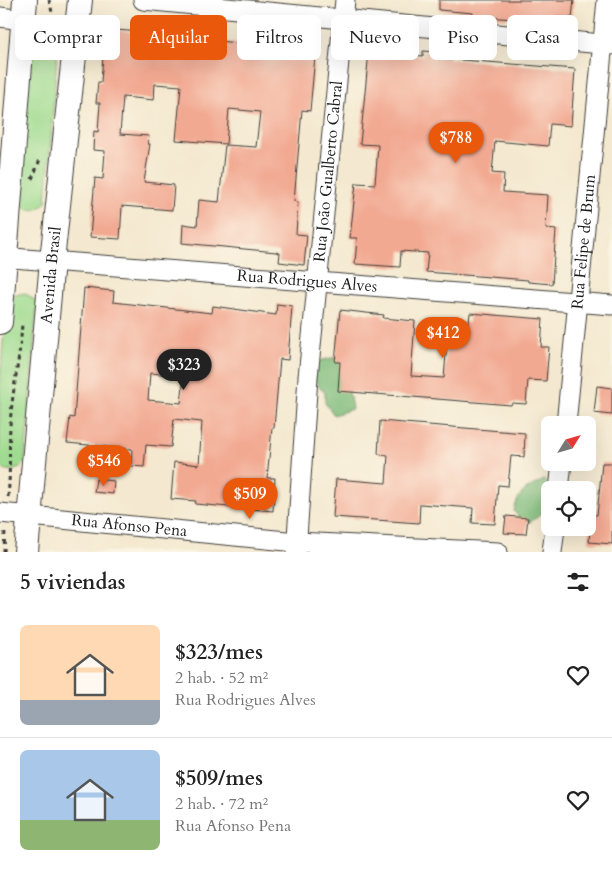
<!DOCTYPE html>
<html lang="es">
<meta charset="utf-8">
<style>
body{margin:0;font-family:Cardo,serif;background:#f2f2f2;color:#222;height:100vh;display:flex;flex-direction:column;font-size:19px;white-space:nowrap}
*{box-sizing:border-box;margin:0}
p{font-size:16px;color:#767676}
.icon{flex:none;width:28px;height:28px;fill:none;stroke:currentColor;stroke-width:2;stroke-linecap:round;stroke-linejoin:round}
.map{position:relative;height:552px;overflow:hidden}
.sheet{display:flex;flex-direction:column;background:#fff;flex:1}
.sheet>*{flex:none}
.banner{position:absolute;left:15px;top:15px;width:582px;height:45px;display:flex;gap:10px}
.needle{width:32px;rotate:53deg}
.tools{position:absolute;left:541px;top:416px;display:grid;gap:10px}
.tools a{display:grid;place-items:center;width:55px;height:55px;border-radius:8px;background:#fff;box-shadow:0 5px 20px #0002;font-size:25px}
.price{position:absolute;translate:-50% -42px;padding:0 11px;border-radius:18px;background:#ea580c;color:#fff;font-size:16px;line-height:32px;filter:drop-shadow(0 1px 2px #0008)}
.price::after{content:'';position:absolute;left:50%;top:30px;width:15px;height:11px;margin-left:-8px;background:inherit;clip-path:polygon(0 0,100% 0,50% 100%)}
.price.current{background:#222;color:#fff}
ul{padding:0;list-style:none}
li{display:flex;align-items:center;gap:15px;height:125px;padding:0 20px}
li+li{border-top:1px solid #e0e0e0}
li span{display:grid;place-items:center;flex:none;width:140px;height:100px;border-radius:8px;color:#555}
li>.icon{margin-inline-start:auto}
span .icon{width:60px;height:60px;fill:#fffc;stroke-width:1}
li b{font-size:21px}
h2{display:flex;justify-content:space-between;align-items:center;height:60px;padding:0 20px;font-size:21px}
.pill{padding:0 18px;border-radius:8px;background:#fff;box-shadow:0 5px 20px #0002;font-size:18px;line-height:45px}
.pill.current{background:#ea580c;color:#fff}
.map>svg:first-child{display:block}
.green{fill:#9edb8f;stroke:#5d7c56}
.forest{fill:#7ebb7a;stroke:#4d6c4b}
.building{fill:#f2a992;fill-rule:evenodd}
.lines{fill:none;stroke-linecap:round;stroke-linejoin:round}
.minor-casing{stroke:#3c3b37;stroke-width:21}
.major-casing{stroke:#3c3b37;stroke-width:26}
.path{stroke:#3c3b37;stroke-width:3;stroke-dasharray:4 4;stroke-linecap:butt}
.minor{stroke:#fff;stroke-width:19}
.major{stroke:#fff;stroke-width:24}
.labels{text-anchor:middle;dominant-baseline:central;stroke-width:4;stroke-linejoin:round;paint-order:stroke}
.street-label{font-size:16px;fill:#1c1c1c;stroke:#fcf5e5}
</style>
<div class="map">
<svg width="612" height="552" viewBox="0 0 612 552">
<rect width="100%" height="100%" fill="#fcf5e5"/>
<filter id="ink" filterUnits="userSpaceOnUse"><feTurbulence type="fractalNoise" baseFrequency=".02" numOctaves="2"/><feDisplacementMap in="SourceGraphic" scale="10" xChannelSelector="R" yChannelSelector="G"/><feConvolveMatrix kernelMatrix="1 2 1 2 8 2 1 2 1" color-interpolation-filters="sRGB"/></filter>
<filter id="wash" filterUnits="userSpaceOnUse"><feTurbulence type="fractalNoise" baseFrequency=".0096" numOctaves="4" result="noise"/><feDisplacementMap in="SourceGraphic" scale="20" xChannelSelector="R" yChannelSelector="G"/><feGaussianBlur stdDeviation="1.12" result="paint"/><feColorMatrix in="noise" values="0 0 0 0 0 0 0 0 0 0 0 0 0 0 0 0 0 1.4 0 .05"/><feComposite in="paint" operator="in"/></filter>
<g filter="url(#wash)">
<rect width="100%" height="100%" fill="#f4e9d0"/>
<!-- green -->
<g class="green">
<path d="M45,33L58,42L46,202C38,212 28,212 18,204L32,36Z"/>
<path d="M25,293L37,302L25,462C18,471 9,473 0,467V382L6,303L15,295Z"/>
</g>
<!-- forest -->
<g class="forest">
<polygon points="336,357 344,360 352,409 334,415 325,403 325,393 310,376 319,361"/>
<path d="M544,480L554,490H550L549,509L530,522L519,518L514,511C518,492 527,488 544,480Z"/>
</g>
<g id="blocks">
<!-- building -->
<g class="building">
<polygon points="439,0 574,0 572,18 555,17 555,22 473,16 473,13 439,10"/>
<polygon points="105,29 140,32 139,35 193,39 193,34 209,36 208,40 238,43 238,48 315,56 310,111 302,110 294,201 298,202 296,234 307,235 304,265 279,262 280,253 276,252 182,243 183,224 197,226 199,200 219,202 225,145 256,147 260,112 229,109 226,144 176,140 181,86 155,84 154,100 123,97 120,134 149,136 148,144 150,144 144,182 174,185 172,210 122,206 120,239 90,237 95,178 103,179 105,151 93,150 94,131 98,132 100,103 96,103 98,82 101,82"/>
<polygon points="369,51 423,56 423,51 450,53 449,59 575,69 571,126 550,124 548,146 495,141 492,173 504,174 503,192 548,195 546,229 556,230 552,284 528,282 528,280 426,272 428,253 401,251 400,267 355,264 357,238 350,238 356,183 375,184 378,145 360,144"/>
<path d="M84,288L114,291L113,302L212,313L213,306L276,315L277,304L292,306L288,360L280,359L274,428H272L267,478H275L273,511L195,504L196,501L171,499L174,462L199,465L202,422L174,419L171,447L146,445L144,467L131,466L132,449L67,443L70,417L74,418ZM150,373L184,376L181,403L148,400Z"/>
<polygon points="340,310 384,315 383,318 415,321 411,376 444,378 448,331 456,332 456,321 469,323 470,313 543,319 541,347 549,347 546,381 528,380 526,404 512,403 511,405 338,391 340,362 335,362"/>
<polygon points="597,386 612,388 612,415 594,413"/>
<polygon points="380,421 525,433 524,457 511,456 508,486 498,485 495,524 472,523 473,508 420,504 419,523 333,517 336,479 386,483 388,455 378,454"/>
<polygon points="602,463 612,463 612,544 589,542 591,515 597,515"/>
<polygon points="96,479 114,481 113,494 94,492"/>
<polygon points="506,516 528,518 526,534 504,533"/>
</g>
</g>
</g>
<g filter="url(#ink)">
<use href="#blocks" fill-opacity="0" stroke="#3c3b37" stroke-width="1"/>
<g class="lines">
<!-- minor casing -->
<g class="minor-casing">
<g id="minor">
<polyline points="143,0 612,45"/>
<polyline points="0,17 23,20"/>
<path id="s1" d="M0,257L612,305"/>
<path id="s2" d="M566,425L607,0"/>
<polyline points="559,490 562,462"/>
<path id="s3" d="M0,513L297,542L498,552"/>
<path id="s4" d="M296,552L308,377L345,0"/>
<polyline points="552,552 555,528"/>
</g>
</g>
<!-- major casing -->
<g class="major-casing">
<g id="major">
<polyline points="0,322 25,0"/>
<path id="s5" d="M26,552L52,261L80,0"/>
</g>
</g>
<!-- path -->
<g class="path">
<polyline points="49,0 56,28"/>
<polyline points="32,179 41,157"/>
<path d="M8,497C11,468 8,441 11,413C14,382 21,352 22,322"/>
<polyline points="4,552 5,530"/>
</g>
<!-- minor -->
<use href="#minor" class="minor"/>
<!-- major -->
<use href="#major" class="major"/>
</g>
</g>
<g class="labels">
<!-- street labels -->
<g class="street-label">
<text stroke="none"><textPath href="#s4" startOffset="382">Rua João Gualberto Cabral</textPath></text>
<text stroke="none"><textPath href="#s2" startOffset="184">Rua Felipe de Brum</textPath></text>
<text stroke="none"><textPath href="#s5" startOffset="278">Avenida Brasil</textPath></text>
<text stroke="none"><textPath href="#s1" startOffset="308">Rua Rodrigues Alves</textPath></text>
<text stroke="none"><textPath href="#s3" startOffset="130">Rua Afonso Pena</textPath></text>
</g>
</g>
</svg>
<div class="tools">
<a><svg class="needle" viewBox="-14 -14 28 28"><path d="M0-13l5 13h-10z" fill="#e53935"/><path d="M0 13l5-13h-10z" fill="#767676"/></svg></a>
<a><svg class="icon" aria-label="locate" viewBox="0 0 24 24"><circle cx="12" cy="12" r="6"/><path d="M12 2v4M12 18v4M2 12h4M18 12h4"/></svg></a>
</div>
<b class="price" style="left:456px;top:164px">$788</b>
<b class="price" style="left:443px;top:359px">$412</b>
<b class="price current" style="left:184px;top:391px">$323</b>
<b class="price" style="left:104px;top:487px">$546</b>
<b class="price" style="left:250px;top:520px">$509</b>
<div class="banner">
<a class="pill">Comprar</a>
<a class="pill current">Alquilar</a>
<a class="pill">Filtros</a>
<a class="pill">Nuevo</a>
<a class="pill">Piso</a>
<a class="pill">Casa</a>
</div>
</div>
<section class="sheet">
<h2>5 viviendas<svg class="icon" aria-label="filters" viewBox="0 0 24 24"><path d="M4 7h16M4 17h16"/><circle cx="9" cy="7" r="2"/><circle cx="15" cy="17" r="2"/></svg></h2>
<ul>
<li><span style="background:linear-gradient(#ffd9b3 75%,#9aa5b1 0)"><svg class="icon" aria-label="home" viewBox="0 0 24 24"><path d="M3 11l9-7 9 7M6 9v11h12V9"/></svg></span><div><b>$323/mes</b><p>2 hab. · 52 m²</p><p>Rua Rodrigues Alves</p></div><svg class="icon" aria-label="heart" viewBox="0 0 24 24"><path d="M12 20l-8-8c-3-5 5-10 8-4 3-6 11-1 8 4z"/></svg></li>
<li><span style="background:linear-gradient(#a9c7e8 70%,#8fb573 0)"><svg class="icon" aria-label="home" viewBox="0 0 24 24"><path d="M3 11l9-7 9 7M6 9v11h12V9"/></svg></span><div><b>$509/mes</b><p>2 hab. · 72 m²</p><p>Rua Afonso Pena</p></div><svg class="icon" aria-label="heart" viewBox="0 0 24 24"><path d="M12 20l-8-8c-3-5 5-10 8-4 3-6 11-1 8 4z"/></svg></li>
</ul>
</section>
